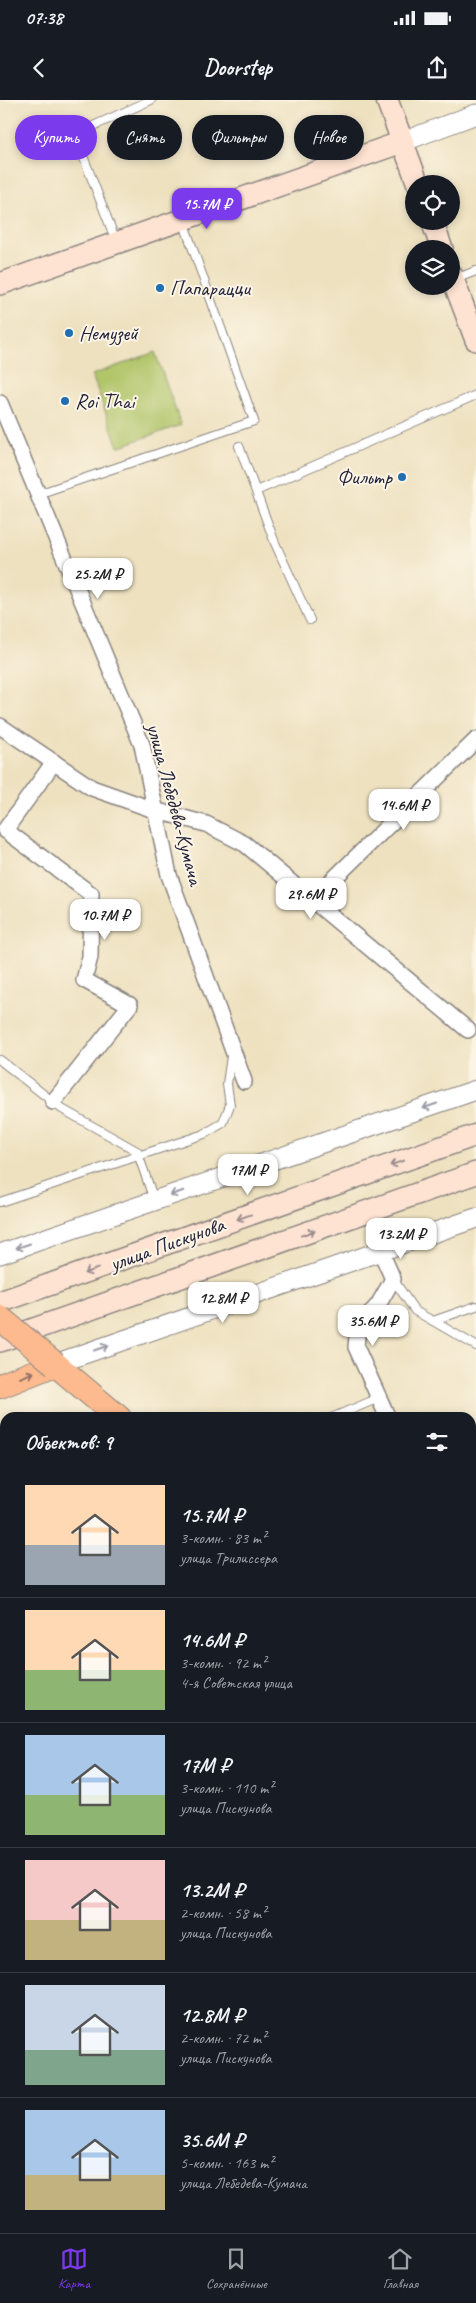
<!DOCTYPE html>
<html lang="ru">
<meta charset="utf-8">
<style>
body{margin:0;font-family:Caveat,sans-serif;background:#20242c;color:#f1f3f6;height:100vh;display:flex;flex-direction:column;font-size:19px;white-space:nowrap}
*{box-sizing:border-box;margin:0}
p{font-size:16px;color:#9ea1a6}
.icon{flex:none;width:28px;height:28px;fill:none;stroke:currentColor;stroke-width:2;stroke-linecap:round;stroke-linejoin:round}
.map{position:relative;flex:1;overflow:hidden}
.sheet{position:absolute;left:0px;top:1312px;width:476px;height:821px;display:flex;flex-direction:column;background:#171b24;border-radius:15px 15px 0 0;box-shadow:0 2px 8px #0003}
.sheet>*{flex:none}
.hud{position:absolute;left:15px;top:15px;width:446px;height:45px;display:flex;gap:10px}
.buttons{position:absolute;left:405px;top:75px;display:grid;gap:10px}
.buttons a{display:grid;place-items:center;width:55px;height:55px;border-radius:50%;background:#171b24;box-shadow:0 2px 8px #0003;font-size:25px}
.price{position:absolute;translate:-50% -42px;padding:0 11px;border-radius:10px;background:#fff;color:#222;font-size:16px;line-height:32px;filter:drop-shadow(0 1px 2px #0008)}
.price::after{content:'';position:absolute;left:50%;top:30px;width:15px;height:11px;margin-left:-8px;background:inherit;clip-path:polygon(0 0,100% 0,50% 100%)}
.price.on{background:#7c3aed;color:#fff}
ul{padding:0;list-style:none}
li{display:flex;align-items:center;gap:15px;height:125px;padding:0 25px}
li+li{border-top:1px solid #363941}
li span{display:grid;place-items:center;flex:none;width:140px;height:100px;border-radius:0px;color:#555}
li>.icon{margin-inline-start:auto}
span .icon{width:60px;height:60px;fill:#fffc;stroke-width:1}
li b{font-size:21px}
h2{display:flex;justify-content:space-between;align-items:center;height:60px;padding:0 25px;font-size:21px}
.pill{padding:0 18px;border-radius:22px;background:#171b24;box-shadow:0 2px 8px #0003;font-size:18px;line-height:45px}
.pill.on{background:#7c3aed;color:#fff}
.status{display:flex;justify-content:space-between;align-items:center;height:35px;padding:0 25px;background:#171b24;direction:ltr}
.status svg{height:14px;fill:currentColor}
header{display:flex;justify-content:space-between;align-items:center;height:65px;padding:0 25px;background:#171b24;font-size:22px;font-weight:800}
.tabs{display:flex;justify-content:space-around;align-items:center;height:70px;border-top:1px solid #363941;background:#171b24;font-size:14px;color:#9ea1a6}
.tabs a{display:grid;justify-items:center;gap:2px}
.tabs .on{color:#7c3aed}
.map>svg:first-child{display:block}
.built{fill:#f1d0e2}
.green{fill:#b1c569;stroke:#6a7452}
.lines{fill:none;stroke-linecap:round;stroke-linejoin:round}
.service-casing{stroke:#88827e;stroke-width:10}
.minor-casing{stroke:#88827e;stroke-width:18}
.tertiary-casing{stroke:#88827e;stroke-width:21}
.secondary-casing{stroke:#88827e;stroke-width:24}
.primary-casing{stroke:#88827e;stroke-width:26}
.service{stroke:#fff;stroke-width:8}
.minor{stroke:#fff;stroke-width:15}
.tertiary{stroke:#fff;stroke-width:19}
.secondary{stroke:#fee3d2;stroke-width:21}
.primary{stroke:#fcba8e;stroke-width:24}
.primary-bridge-casing{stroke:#88827e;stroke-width:26;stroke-linecap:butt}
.primary-bridge{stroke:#fcba8e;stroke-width:24}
.oneway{stroke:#9c9ca7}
.oneway2{stroke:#9b8c8e}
.oneway3{stroke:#8f6e64}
.poi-dot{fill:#1f6fb2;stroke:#fcf5e5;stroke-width:2}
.labels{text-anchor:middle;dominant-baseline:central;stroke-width:4;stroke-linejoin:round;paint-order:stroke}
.poi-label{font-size:21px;fill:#22223b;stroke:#fcf5e5;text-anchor:start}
.street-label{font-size:21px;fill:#22223b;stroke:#fcf5e5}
</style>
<div class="status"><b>07:38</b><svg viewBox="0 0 49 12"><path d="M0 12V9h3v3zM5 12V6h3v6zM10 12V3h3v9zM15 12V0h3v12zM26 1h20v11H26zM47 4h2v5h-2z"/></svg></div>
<header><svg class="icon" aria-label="back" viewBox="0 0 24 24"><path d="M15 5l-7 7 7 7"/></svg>Doorstep<svg class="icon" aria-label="share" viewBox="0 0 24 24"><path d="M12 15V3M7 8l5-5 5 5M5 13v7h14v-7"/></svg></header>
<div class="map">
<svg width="476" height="2133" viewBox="0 0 476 2133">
<rect width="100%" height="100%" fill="#fcf5e5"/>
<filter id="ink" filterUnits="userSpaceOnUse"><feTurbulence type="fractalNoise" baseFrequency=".02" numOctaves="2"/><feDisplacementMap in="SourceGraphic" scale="10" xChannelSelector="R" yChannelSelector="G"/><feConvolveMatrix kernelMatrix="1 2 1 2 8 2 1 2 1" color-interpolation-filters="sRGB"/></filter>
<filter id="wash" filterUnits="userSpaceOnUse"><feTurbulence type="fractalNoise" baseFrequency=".0096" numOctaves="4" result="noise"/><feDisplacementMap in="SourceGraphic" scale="20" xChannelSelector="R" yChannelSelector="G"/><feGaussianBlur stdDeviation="1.12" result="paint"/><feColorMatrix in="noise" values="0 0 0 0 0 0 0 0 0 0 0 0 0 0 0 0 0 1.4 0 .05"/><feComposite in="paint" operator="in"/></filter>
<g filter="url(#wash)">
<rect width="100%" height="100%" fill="#eee1c0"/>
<!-- built -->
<polygon class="built" points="476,1980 476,2126 471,2122 471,1985"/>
<!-- green -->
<polygon class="green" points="155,252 181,325 118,347 92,275"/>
</g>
<g filter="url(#ink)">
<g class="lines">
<!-- service casing -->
<g class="service-casing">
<g id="service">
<polyline points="116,141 78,43 80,32 151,0"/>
<polyline points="455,179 476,171"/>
<polyline points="239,346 275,443 310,520"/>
<polyline points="256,391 476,295"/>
<polyline points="38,394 254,321 183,121"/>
<polyline points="0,960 62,1009 137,1051 154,1100"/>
<polyline points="0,1102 204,1034 223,1023 230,1005 227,984 231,956"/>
<polyline points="393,1179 415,1211 433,1221 476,1206"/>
<polyline points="433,1221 476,1246"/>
<polyline points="331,1318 379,1298"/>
<polyline points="0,1442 5,1435"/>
<polyline points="0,1455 5,1458"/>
<polyline points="471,1787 476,1791"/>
<polyline points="471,2091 476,2085"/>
<polyline points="190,2129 196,2133"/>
<polyline points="317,2133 321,2129"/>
</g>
</g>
<!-- minor casing -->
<g class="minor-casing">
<g id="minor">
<polyline points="0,303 142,645 169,775 244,981"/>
<polyline points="0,626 92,688 154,710 206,724 245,744 468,930"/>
<polyline points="311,801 476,640"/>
<polyline points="53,1002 130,905 84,880 90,857 91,794 5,730 54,662"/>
<polyline points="381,1152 393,1179 378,1205 358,1227 356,1247 388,1318"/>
<polyline points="471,1495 476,1506"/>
<polyline points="0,1973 5,1966"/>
</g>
</g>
<!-- tertiary casing -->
<g class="tertiary-casing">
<g id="tertiary">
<polyline points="402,42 476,14"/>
<polyline points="0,1154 476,990"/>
<polyline points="55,1264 476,1118"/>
<polyline points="0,1763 5,1768"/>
<polyline points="471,1948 476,1942"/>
<polyline points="435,2129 440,2133"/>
</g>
</g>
<!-- secondary casing -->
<g class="secondary-casing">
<g id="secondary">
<polyline points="387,0 418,84"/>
<polyline points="432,121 442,149"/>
<polyline points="451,174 476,240"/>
<polyline points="0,184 402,42"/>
<polyline points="0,1202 476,1035"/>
<polyline points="0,1241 476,1073"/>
</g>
</g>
<!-- primary casing -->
<g class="primary-casing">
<g id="primary">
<polyline points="0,1286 55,1264 119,1318"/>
<polyline points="471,1581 476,1585"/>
</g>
</g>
<!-- service -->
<use href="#service" class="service"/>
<!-- minor -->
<use href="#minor" class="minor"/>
<!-- tertiary -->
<use href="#tertiary" class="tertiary"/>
<!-- secondary -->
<use href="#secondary" class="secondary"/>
<!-- primary -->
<use href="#primary" class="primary"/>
<!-- primary-bridge casing -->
<g class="primary-bridge-casing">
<polyline id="primary-bridge" points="0,1218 55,1264"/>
</g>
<!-- primary-bridge -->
<use href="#primary-bridge" class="primary-bridge"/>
</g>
<!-- one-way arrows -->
<defs><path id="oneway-shaft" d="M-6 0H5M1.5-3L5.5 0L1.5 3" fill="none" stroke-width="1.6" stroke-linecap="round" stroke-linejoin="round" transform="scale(1.25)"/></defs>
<g class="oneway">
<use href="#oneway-shaft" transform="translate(430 1006) rotate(161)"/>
<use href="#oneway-shaft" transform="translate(177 1093) rotate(161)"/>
<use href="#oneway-shaft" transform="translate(23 1146) rotate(161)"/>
<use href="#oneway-shaft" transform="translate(101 1248) rotate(-19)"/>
</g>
<g class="oneway2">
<use href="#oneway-shaft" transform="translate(397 1063) rotate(160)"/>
<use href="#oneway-shaft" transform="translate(244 1117) rotate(160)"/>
<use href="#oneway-shaft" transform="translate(308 1133) rotate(-20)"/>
<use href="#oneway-shaft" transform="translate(91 1171) rotate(160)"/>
</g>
<use class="oneway3" href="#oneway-shaft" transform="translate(27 1275) rotate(-22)"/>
</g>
<!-- markers -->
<g class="poi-dot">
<circle cx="160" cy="188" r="5"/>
<circle cx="69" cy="233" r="5"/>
<circle cx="65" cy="301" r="5"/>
<circle cx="402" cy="377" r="5"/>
</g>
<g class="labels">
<!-- poi labels -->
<g class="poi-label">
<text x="170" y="188">Папарацци</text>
<text x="79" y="233">Немузей</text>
<text x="75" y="301">Roi Thai</text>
<text x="392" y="377" text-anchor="end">Фильтр</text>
</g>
<!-- street labels -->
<g class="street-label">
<text transform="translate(175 704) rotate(75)">улица Лебедева-Кумача</text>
<text transform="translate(167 1144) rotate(-20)">улица Пискунова</text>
</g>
</g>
</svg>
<div class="buttons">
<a><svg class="icon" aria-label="locate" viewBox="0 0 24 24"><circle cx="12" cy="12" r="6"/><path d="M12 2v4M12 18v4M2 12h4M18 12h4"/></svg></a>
<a><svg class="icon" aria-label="layers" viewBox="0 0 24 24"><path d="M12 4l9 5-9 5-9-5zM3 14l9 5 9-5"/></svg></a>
</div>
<b class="price on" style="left:207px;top:130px">15.7M ₽</b>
<b class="price" style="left:98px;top:500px">25.2M ₽</b>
<b class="price" style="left:404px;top:731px">14.6M ₽</b>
<b class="price" style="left:311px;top:820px">29.6M ₽</b>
<b class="price" style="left:105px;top:841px">10.7M ₽</b>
<b class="price" style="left:248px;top:1096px">17M ₽</b>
<b class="price" style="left:401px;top:1160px">13.2M ₽</b>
<b class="price" style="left:223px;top:1224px">12.8M ₽</b>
<b class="price" style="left:373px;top:1247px">35.6M ₽</b>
<div class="hud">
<a class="pill on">Купить</a>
<a class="pill">Снять</a>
<a class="pill">Фильтры</a>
<a class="pill">Новое</a>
</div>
<section class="sheet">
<h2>Объектов: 9<svg class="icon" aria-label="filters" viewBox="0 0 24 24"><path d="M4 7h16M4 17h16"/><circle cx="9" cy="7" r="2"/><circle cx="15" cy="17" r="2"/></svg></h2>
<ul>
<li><span style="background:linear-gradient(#ffd9b3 60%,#9aa5b1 0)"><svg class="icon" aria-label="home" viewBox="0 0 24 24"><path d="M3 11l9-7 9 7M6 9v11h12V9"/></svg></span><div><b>15.7M ₽</b><p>3-комн. · 83 m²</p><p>улица Трилиссера</p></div></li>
<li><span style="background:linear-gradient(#ffd9b3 60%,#8fb573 0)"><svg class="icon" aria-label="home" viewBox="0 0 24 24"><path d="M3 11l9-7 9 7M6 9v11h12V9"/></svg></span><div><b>14.6M ₽</b><p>3-комн. · 92 m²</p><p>4-я Советская улица</p></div></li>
<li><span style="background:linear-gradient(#a9c7e8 60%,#8fb573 0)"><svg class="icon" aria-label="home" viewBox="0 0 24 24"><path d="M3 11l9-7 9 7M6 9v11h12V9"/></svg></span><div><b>17M ₽</b><p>3-комн. · 110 m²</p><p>улица Пискунова</p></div></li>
<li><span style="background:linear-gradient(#f6c9c9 60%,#c2b280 0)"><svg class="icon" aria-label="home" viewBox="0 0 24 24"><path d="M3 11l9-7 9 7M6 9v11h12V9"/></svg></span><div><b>13.2M ₽</b><p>2-комн. · 58 m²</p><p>улица Пискунова</p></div></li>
<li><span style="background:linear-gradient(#c9d6e8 65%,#7fa58c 0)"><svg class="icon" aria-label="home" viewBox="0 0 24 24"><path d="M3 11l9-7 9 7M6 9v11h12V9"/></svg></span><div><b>12.8M ₽</b><p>2-комн. · 72 m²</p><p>улица Пискунова</p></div></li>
<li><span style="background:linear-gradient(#a9c7e8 65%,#c2b280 0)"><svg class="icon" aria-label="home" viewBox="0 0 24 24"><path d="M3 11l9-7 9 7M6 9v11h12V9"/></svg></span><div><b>35.6M ₽</b><p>5-комн. · 163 m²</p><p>улица Лебедева-Кумача</p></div></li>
</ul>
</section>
</div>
<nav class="tabs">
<a class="on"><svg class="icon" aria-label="map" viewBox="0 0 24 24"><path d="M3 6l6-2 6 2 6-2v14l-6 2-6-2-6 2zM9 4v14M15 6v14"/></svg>Карта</a>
<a><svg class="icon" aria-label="saved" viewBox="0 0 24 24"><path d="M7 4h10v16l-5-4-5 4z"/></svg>Сохранённые</a>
<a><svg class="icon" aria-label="home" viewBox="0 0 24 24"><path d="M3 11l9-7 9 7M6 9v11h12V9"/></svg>Главная</a>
</nav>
